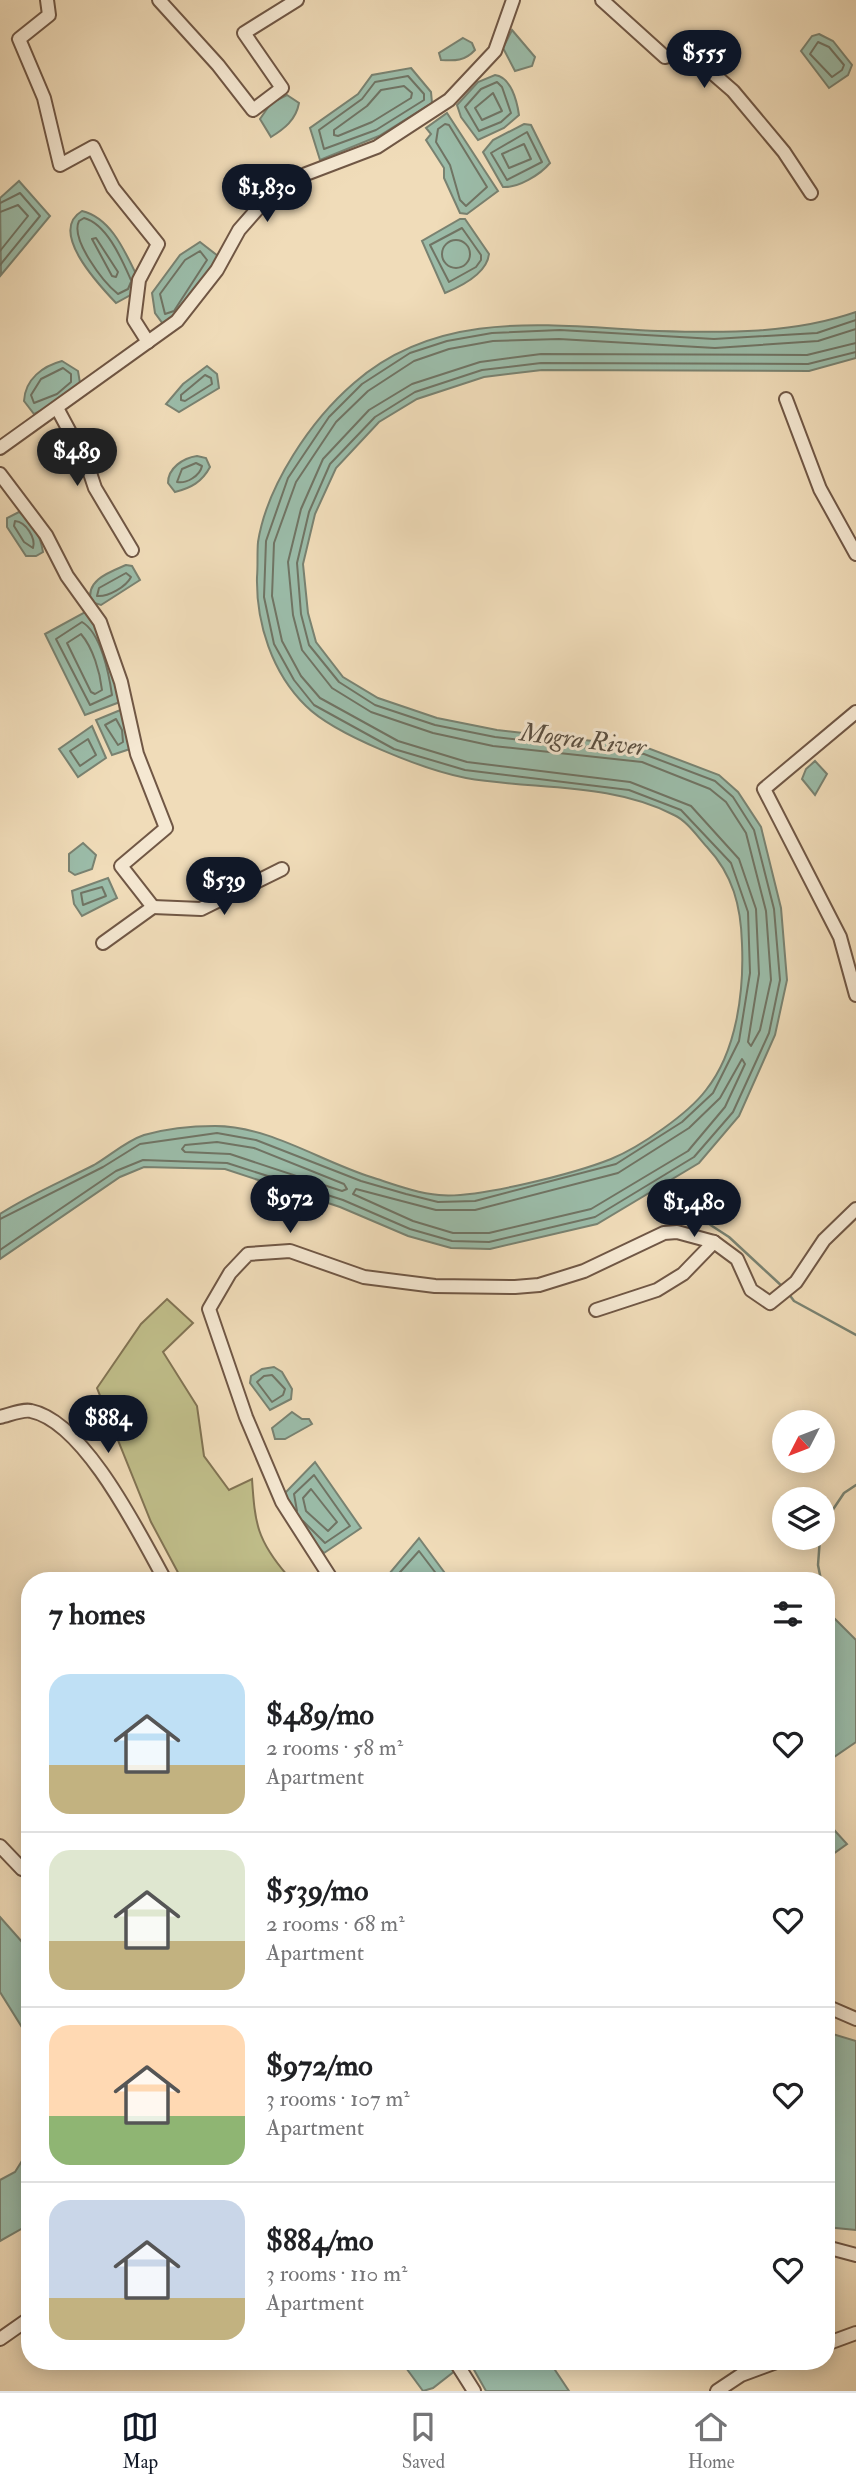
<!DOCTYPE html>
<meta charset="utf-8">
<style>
body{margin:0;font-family:"IM FELL Double Pica",serif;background:#f2f2f2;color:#202124;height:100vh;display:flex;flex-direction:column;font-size:26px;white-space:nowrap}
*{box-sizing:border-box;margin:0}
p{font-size:23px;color:#757577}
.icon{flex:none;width:38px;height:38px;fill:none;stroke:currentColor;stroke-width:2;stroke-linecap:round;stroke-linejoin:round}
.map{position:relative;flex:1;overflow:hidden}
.panel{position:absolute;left:21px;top:1572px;width:814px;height:798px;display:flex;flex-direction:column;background:#fff;border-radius:28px;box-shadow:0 4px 18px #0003}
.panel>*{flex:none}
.needle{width:46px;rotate:228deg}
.controls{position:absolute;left:772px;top:1410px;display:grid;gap:14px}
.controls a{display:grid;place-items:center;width:63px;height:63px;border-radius:50%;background:#fff;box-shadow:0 4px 18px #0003;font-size:35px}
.price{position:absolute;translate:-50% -60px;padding:0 16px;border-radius:24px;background:#111827;color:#fff;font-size:23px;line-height:46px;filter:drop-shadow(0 2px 4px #0008)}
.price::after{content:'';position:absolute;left:50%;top:42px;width:21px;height:16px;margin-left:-10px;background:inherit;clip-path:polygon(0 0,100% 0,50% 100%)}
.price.selected{background:#222;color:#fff}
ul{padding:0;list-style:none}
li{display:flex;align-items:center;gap:21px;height:175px;padding:0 28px}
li+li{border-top:2px solid #e0e0e0}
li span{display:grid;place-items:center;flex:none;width:196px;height:140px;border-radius:21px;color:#555}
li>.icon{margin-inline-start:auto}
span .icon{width:84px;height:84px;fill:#fffc;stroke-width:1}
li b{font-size:30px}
h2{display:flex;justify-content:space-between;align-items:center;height:84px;padding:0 28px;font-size:30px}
.tab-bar{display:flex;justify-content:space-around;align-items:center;height:98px;border-top:2px solid #e0e0e0;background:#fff;font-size:19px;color:#757577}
.tab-bar a{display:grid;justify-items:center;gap:4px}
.tab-bar .selected{color:#111827}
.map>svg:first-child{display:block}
.green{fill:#c0be8a;stroke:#827454;stroke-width:2}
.water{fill:#9bbca9;stroke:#798271;stroke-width:2}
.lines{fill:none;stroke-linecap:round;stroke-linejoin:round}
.shore{stroke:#707464;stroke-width:2}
.stream{stroke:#798271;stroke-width:2.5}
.minor-casing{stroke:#705745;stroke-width:16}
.minor{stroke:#f5e8d2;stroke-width:12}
.labels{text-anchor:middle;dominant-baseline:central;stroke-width:6;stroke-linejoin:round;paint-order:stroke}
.water-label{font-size:26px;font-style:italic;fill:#5a4f41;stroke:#f5e8d2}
</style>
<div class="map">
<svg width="856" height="2391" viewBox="0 0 856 2391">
<rect width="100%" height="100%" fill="#f0dcb9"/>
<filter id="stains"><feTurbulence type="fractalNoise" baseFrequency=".00286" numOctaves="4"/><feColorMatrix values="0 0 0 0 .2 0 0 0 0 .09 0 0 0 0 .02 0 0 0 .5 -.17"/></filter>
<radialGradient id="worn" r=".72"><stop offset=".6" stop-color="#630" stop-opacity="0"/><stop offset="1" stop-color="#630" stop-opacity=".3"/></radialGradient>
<!-- green -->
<path class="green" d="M167,1299L193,1323L163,1352L197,1406L204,1456L229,1490L252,1479C255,1524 257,1540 287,1575L283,1580H182L151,1522L97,1388L141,1324Z"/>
<!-- water -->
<g class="water">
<polygon points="512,30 535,57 532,66 515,71 503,48"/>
<polygon points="819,34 833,41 852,65 848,75 829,88 801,51 812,36"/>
<path d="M463,38L472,43L475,50C465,61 455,61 441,60L439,53Z"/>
<polygon points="411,68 431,92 432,103 379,136 320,160 310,128 358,94 372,75"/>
<path d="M495,75C511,77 517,101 519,115L504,128L478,140L461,117L457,105L478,82Z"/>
<path d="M287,95L299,103C296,120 284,129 271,137L260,119L271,103Z"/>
<polygon points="447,113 498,191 467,214 460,213 444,178 444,168 426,140 431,134 426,128"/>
<path d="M524,124L531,125L550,163C540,175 518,188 503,187L483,152L493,140Z"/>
<polygon points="19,181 50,216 1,275 0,198"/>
<path d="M82,211C112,218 126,254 139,280L134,293L116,303C98,284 48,231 82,211Z"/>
<path d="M460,219H465L489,254C487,273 462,286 445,293L422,241Z"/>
<polygon points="200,242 218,256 178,317 163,324 155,313 152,293 180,255"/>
<path d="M856,312V358L809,371L542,370L484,377L417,399L379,422L336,468L315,514L303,564L308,613L316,642L343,677L378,698L437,718L497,730L645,747L719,775L738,792L761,827L781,908L787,980L775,1035L739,1116L699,1163L597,1224L490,1249L451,1248L408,1236L340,1207L225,1169L144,1167L120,1177L0,1259V1214C29,1195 63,1181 94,1165C111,1155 126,1141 144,1135C165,1129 193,1126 215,1126C269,1126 320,1161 371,1177C393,1184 416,1193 439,1195C476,1199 576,1173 611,1159C640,1147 688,1114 706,1090C737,1051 744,991 742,944C741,906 733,875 707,847C697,836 687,821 674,815C610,782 534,790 466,778C425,770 335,735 306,706C272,673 256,623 257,577C258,566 257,553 258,542C267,485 311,420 354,383C440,307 553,326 658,331C724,333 793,334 856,312Z"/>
<path d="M62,361L78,371L80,383L61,401L34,414L24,401C25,379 43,366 62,361Z"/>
<polygon points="207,366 217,374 219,388 179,412 166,404 183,384"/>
<path d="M197,456L206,458L210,467C202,482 191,488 175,492L168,483C168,468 183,458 197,456Z"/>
<path d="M19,512C34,522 40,535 43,552L36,556H26L7,527V518Z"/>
<path d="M126,565L132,566L140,580L101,605L91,602C85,580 110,572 126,565Z"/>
<path d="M87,611C105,641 115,668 120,702L85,715L45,634Z"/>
<polygon points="123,709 130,749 112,755 96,720"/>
<polygon points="92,726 106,758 78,777 59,749"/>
<polygon points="815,761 827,774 815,795 802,779 806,769"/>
<polygon points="83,843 96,855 92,869 75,875 69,871 69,854"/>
<polygon points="108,878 117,898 82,916 74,904 72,891"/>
<polygon points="274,1367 282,1372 292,1389 291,1399 270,1410 250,1383 251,1376 262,1369"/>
<polygon points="292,1412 302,1419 309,1419 312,1424 285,1439 275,1439 272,1428"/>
<polygon points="315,1462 361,1528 324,1553 292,1518 285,1493"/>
<polygon points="419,1538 450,1580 384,1580"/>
<polygon points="828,1612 856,1640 856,1742 834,1757 826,1744"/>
<polygon points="826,1821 847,1844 826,1859"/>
<polygon points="0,1917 30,1951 30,2051 23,2029 0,1992"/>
<polygon points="826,2032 856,2041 856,2230 826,2227"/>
<polygon points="30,2148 30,2224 0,2241 0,2180 15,2172"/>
<polygon points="401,2361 449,2361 456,2370 433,2388 423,2391"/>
<polygon points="469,2361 549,2361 569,2391 486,2391"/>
</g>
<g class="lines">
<!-- shore -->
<g class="shore">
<polygon points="818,42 829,47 844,65 842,70 832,77 810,54"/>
<polygon points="408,76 424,94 424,100 376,130 324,149 319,130 362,99 375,82"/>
<polygon points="497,82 502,87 511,113 501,122 479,131 465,107 481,89"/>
<polygon points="404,86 412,93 411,98 372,122 338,136 334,135 334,130 367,106 381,90"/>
<polygon points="493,93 502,111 482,120 475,108"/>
<polygon points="445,124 449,125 487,187 466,206 460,200 450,165 436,142 438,129"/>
<polygon points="527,132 542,162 507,180 491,153"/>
<polygon points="524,144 531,159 509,168 502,154"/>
<polyline points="0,203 20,193 40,216 0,265"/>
<polyline points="0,212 18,205 28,216 0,251"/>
<polygon points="462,228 481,255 481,260 476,267 449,282 430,245"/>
<polygon points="92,239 96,238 118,272 116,277 112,276"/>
<circle cx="456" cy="254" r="14"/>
<polygon points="200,251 207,260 174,311 165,314 160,294 185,260"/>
<path d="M131,282L128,289L118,294C103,282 70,239 79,221L84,218C107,224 122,260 131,280"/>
<polyline points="856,329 818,341 715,348 559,339 493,341 449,349 414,361 368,391 336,422 296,482 274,543 272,596 282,641 301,676 320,698 398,741 467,762 630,782 691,806 739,859 756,909 759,974 748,1042 751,1046 760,1030 771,980 766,911 746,833 726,802 710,789 642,762 493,746 433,733 371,712 332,688 302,650 293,615 288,562 301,509 323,459 369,410 412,384 480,362 541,354 807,355 856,343"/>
<polygon points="63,368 71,374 71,382 57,394 34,403 31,395 41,379"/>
<polygon points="205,375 211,378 212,384 185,401 181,400 181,395"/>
<path d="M196,463L202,466C200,476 186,484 177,482L182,469Z"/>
<path d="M15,521C26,522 36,538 33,548L24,542L14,526Z"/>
<path d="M126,573L131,577C126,587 108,597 97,596L99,588Z"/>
<path d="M82,622C101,633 109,674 112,695L90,705L56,639Z"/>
<path d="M81,634C93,648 100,672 102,690L95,694L91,692L67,643Z"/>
<polygon points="116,719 122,730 123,742 118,745 105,725"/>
<polygon points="88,739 96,755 80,766 70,751"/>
<polygon points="102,887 106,896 83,905 81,893"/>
<polygon points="742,1059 745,1064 725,1107 688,1151 591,1209 489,1233 453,1233 413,1221 353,1194 356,1189 436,1210 475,1210 618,1173 689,1128 720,1098"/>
<polygon points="217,1142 254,1148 344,1184 347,1189 342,1191 230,1154 185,1152 182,1149 185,1145"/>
<polyline points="0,1219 103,1167 140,1144 217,1133 256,1140 361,1181 406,1194 438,1202 475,1201 616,1164 682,1122 713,1093 739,1041 750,973 748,912 731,863 681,810 629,790 465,770 394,749 314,705 294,680 274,644 264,597 266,541 288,478 329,417 362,384 410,353 447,341 492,333 560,330 714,339 817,333 856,320"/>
<polyline points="0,1250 116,1171 143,1160 227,1163 343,1200 410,1229 452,1241 489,1242 595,1217 694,1157 733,1112 769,1033 780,980 774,909 754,830 733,797 715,781 644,754 495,737 435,725 375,705 339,682 309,645 301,614 297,563 309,512 330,464 375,417 415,392 482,370 541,363 808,364 856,352"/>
<polygon points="272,1375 285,1389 283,1395 272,1402 257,1382 264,1376"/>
<polygon points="311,1489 337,1522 328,1531 306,1511 303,1498"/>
<polyline points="297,1511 294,1494 314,1475 350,1526 325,1543 303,1521"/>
<polyline points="393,1580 419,1551 441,1580"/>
</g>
<!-- stream -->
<g class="stream">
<polyline points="661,1183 676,1223 709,1224 729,1237 784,1288"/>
<polyline points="788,1293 794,1301 856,1335"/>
<polyline points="822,1526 844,1493 856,1485"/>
<polyline points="820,1538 818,1565 821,1580"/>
</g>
<!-- minor casing -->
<g class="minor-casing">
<g id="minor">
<polyline points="47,0 49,15 19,39 44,98 60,165 93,147 113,188 158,244 139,280 134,320 148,342"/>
<polyline points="159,0 218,65 253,110 282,88 244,33 297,0"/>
<polyline points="602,0 665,57 687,51 733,91 784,152 811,193"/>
<polyline points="786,399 820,489 856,554"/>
<polyline points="57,408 87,464 95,488 132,550"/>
<polyline points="0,448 177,321 217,270 239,230 268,197 306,174 377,147 449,100 495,51 513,0"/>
<polyline points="0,474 46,535 67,576 100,622 121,682 137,754 166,828 121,866 153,907 103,943"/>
<polyline points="856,712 764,789 840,937 856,995"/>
<polyline points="153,907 201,909 282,869"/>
<polyline points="596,1310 657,1290 683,1274 714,1242 737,1259 751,1290 770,1303 796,1282 824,1240 856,1209"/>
<path d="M0,1417C9,1415 23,1409 31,1411C85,1422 140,1535 165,1580"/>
<polyline points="332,1580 282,1502 246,1417 209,1309 230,1273 248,1254 290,1251 364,1277 435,1286 515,1287 539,1285 584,1271 664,1233 677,1232 714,1242"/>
<polyline points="0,1846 22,1869 30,1872"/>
<polyline points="826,2006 856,2019"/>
<polyline points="826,2247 856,2255"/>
<polyline points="0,2339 30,2318"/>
<polyline points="826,2344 856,2333"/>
<polyline points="455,2361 474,2391"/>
<polyline points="717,2391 741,2375 779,2361"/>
</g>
</g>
<!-- minor -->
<use href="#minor" class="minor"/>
</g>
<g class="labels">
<!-- water labels -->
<g class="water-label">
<text transform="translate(583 740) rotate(7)">Mogra River</text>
</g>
</g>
<rect width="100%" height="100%" filter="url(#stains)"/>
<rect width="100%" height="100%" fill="url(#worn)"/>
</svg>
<div class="controls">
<a><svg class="needle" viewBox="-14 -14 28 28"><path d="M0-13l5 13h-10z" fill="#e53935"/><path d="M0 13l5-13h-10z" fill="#757577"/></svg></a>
<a><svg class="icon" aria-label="layers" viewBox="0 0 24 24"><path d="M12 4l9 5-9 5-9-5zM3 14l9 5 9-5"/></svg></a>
</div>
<b class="price" style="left:704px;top:90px">$555</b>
<b class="price" style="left:267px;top:224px">$1,830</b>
<b class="price selected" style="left:77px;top:488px">$489</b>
<b class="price" style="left:224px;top:917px">$539</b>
<b class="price" style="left:290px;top:1235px">$972</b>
<b class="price" style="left:694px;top:1239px">$1,480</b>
<b class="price" style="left:108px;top:1455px">$884</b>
<section class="panel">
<h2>7 homes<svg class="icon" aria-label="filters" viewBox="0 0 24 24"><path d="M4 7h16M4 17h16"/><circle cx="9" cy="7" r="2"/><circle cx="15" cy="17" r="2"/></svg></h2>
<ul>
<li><span style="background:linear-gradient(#bfe0f5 65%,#c2b280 0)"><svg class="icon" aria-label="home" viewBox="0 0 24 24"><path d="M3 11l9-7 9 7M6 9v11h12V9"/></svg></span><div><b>$489/mo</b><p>2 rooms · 58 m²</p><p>Apartment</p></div><svg class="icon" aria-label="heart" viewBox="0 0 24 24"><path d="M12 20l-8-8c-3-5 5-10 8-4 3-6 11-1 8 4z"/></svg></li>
<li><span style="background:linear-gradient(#dfe7d0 65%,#c2b280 0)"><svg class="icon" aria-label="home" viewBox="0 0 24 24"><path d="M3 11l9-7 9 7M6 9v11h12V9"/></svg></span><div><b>$539/mo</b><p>2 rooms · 68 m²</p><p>Apartment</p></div><svg class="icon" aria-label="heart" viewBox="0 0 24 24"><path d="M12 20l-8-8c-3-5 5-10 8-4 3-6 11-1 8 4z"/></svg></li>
<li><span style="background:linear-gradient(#ffd9b3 65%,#8fb573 0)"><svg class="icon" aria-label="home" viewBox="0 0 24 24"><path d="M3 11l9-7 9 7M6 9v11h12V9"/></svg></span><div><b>$972/mo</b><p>3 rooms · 107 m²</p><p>Apartment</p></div><svg class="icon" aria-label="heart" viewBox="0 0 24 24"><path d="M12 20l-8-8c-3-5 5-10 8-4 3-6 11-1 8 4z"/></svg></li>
<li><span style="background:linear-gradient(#c9d6e8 70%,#c2b280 0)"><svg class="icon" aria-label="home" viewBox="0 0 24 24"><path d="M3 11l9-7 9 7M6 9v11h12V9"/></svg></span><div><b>$884/mo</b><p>3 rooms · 110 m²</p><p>Apartment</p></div><svg class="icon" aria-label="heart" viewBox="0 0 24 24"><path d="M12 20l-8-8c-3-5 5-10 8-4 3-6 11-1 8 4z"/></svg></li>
</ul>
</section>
</div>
<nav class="tab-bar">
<a class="selected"><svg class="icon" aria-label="map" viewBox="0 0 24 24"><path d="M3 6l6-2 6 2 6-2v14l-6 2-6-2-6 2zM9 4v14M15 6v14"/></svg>Map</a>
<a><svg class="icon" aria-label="saved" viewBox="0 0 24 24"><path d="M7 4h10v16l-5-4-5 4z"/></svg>Saved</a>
<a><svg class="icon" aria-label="home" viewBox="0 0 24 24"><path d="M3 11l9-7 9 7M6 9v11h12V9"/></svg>Home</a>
</nav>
